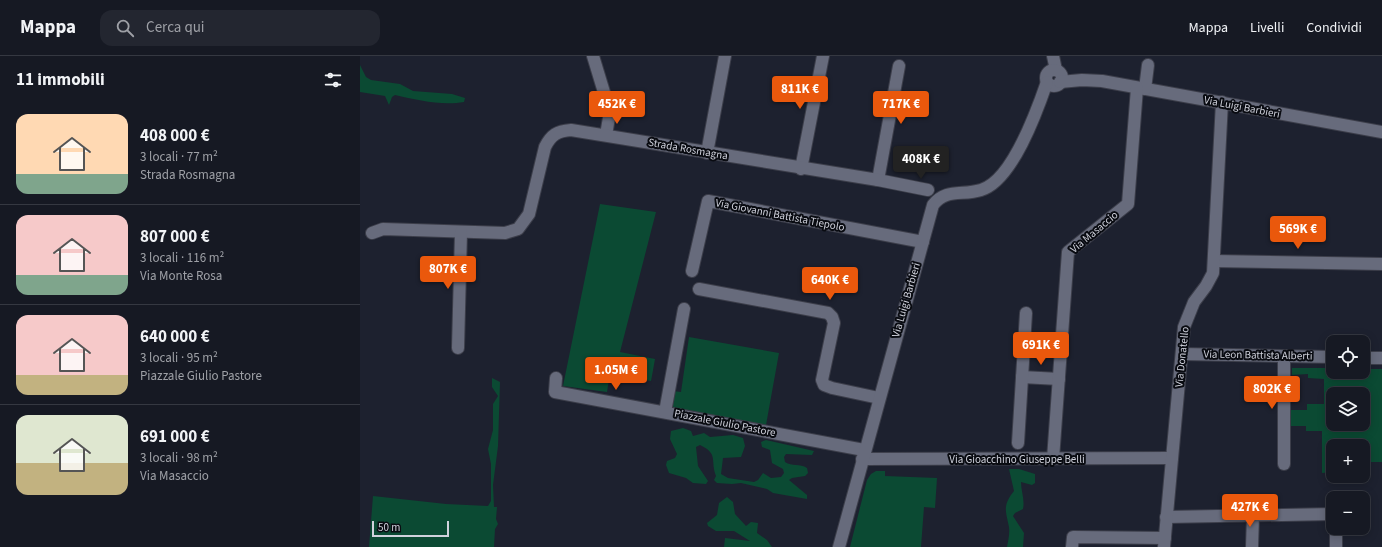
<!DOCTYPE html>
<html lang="it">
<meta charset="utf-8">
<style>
body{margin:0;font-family:"Source Sans 3",sans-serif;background:#232630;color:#f1f3f6;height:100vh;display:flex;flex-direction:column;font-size:15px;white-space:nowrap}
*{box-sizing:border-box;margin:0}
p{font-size:13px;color:#9ea0a6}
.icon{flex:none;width:22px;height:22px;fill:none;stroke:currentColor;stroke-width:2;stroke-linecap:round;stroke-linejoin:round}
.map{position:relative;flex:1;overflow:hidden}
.drawer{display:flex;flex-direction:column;background:#161923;width:360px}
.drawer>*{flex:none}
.controls{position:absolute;left:966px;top:279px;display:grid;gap:8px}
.controls a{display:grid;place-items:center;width:44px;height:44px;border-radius:8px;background:#161923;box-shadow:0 2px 10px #0003,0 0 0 1px #353841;font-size:20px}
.scale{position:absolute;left:12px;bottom:10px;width:77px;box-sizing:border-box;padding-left:4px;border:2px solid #d0d2dc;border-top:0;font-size:11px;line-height:14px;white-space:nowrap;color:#d0d2dc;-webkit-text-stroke:3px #090b11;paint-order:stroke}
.price{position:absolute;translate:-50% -34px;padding:0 9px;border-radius:4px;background:#ea580c;color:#fff;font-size:13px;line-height:26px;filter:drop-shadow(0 1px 2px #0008)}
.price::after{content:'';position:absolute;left:50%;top:24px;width:12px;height:9px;margin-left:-6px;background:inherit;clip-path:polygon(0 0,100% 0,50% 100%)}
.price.current{background:#222;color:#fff}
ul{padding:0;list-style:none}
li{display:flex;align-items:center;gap:12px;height:100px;padding:0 16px}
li+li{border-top:1px solid #353841}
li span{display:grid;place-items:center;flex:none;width:112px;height:80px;border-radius:12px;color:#555}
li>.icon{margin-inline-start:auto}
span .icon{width:48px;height:48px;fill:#fffc;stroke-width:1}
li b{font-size:17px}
h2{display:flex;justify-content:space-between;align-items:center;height:48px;padding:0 16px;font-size:17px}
header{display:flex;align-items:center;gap:24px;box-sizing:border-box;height:56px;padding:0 20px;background:#161923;border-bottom:1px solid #353841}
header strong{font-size:19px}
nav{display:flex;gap:22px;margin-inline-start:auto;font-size:14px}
.search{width:280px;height:36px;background:#232630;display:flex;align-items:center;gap:10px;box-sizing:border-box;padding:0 14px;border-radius:12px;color:#9ea0a6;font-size:15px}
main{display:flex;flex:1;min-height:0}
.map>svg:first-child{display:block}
.green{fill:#0b4a33;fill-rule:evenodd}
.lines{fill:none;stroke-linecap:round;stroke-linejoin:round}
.street-casing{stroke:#3c3e4a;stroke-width:14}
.street{stroke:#676b7c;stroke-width:12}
.labels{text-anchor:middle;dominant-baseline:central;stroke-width:4;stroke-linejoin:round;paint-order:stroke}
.street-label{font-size:11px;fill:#d0d2dc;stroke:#090b11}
</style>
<header>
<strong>Mappa</strong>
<div class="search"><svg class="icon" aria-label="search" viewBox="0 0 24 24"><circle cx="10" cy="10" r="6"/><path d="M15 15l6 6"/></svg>Cerca qui</div>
<nav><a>Mappa</a><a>Livelli</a><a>Condividi</a></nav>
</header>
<main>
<section class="drawer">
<h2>11 immobili<svg class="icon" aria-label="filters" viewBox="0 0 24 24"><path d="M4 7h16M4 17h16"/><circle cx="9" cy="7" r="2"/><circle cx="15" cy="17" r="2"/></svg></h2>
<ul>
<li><span style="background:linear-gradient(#ffd9b3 75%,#7fa58c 0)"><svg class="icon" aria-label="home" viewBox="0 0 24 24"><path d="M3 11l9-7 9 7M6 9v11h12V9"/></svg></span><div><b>408 000 €</b><p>3 locali · 77 m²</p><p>Strada Rosmagna</p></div></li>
<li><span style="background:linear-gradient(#f6c9c9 75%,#7fa58c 0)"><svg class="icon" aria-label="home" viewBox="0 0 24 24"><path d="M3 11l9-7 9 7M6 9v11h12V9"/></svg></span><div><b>807 000 €</b><p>3 locali · 116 m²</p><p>Via Monte Rosa</p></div></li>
<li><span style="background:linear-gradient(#f6c9c9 75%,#c2b280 0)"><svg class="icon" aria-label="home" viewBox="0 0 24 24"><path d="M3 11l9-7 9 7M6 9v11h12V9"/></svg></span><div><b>640 000 €</b><p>3 locali · 95 m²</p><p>Piazzale Giulio Pastore</p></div></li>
<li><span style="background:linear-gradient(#dfe7d0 60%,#c2b280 0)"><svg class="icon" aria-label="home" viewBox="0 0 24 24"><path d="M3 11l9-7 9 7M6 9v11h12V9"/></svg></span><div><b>691 000 €</b><p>3 locali · 98 m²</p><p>Via Masaccio</p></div></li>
</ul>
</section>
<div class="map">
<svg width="1022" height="491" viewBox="0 0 1022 491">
<rect width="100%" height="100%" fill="#1d212f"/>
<!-- green -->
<g class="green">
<path d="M0,9L6,21L11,24L40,28L53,35L92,38L105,42L104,46C82,50 57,44 35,39L32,41L29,49L25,40L0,36Z"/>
<polygon points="240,148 296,156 260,296 295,303 291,325 250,317 247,336 203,330"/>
<polygon points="329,281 419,297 406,369 311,352 313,335 321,336"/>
<path d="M932,312H973V316H1003V313H1022V406H1003V390H973V416L962,417V375H946V370H929V354H947V348H964V323L948,322V318L932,319ZM973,338H1003V368H973Z"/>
<polygon points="132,322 140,326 138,390 133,429 134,451 137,451 136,463 138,468 135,473 134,491 9,491 13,440 86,448 128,450 131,445 131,408 128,393 133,374 133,348 138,340 132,331"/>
<path d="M323,372L331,375L333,380L344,377L350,381L373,379L383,382L385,390L381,401L363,402L361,418L368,422L394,426L398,424L403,417L411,422L421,421L424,417L423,413L412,407L410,394L402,391L401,386L406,384L454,395L452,399L426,398L424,401L425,406C432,411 440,407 447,412L448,417L445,420L432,422L429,424L447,439V443L413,437L407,433L381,427L372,428L357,427L354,424L356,420C350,404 359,398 340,389L336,391L338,410L348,425L346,428L333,427L326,422L309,417L306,409L307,405L315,402L317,398L310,383L311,375Z"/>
<path d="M649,413H659L675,418V427L672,429L661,426C661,435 665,444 663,453L655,457L653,460L664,477L663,491H647C648,485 650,478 649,471C646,455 642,450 654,435Z"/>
<polygon points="516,415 525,415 525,420 577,422 575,452 564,451 561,491 490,491 507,424 511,418"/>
<polygon points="367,441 373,446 375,458 386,470 391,466 398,467 397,477 407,484 412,491 364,491 365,482 390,485 374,475 356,475 348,470 347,467 357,459 359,447"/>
</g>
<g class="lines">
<!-- street casing -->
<g class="street-casing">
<g id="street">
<polyline points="233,0 250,56 246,79"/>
<polyline points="693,0 696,14"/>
<circle cx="694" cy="22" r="8"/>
<polyline points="700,26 722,24 742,25 1022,76"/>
<polyline points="785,33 788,9"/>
<polyline points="347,97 365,0"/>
<polyline points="441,113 463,0"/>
<polyline points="518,124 539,10"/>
<path d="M12,177L23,173L145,177L158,173L169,158L185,91C191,79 197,75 211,74L518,124L568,134"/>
<polyline points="854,205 1022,208"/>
<polyline points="332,215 348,145 563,186"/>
<polyline points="339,233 468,257 472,261 474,267 462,324 464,329 472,332 519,342"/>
<polyline points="98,292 101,176"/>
<polyline points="822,298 973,301"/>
<polyline points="1003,302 1022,302"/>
<polyline points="662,321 699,323"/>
<polyline points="196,322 195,336 504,394"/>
<polyline points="305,356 324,253"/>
<polyline points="658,387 666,257"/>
<polyline points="502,403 812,402"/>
<polyline points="693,403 708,196 768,148 777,32"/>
<polyline points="924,408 924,300"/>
<polyline points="806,461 973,458"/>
<path d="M479,491L573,149C586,132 602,140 621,134C652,125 677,55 687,26"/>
<polyline points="712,491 713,481 805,482"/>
<polyline points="804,491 824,271 834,246 846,230 853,217 862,46"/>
<polyline points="892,491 893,460"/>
<polyline points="976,491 976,472"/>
</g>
</g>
<!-- street -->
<use href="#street" class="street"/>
</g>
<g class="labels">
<!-- street labels -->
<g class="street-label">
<text transform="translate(882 51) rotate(11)">Via Luigi Barbieri</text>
<text transform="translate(328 93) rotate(10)">Strada Rosmagna</text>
<text transform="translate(420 159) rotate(11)">Via Giovanni Battista Tiepolo</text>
<text transform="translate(734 176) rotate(-40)">Via Masaccio</text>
<text transform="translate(546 244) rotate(-74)">Via Luigi Barbieri</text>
<text transform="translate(898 299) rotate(1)">Via Leon Battista Alberti</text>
<text transform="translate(822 301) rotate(-84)">Via Donatello</text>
<text transform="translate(365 367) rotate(11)">Piazzale Giulio Pastore</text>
<text x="657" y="403">Via Gioacchino Giuseppe Belli</text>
</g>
</g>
</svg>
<div class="controls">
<a><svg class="icon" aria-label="locate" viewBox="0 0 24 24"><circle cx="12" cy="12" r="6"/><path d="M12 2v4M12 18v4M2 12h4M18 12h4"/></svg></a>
<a><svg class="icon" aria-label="layers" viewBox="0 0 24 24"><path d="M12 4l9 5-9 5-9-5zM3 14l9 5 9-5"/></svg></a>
<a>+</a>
<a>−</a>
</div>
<div class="scale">50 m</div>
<b class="price" style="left:440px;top:54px">811K €</b>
<b class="price" style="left:257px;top:69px">452K €</b>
<b class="price" style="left:541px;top:69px">717K €</b>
<b class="price current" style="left:561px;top:124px">408K €</b>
<b class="price" style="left:938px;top:194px">569K €</b>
<b class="price" style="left:88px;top:234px">807K €</b>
<b class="price" style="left:470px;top:245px">640K €</b>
<b class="price" style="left:681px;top:310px">691K €</b>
<b class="price" style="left:256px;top:335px">1.05M €</b>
<b class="price" style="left:912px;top:354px">802K €</b>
<b class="price" style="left:890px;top:472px">427K €</b>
</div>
</main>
